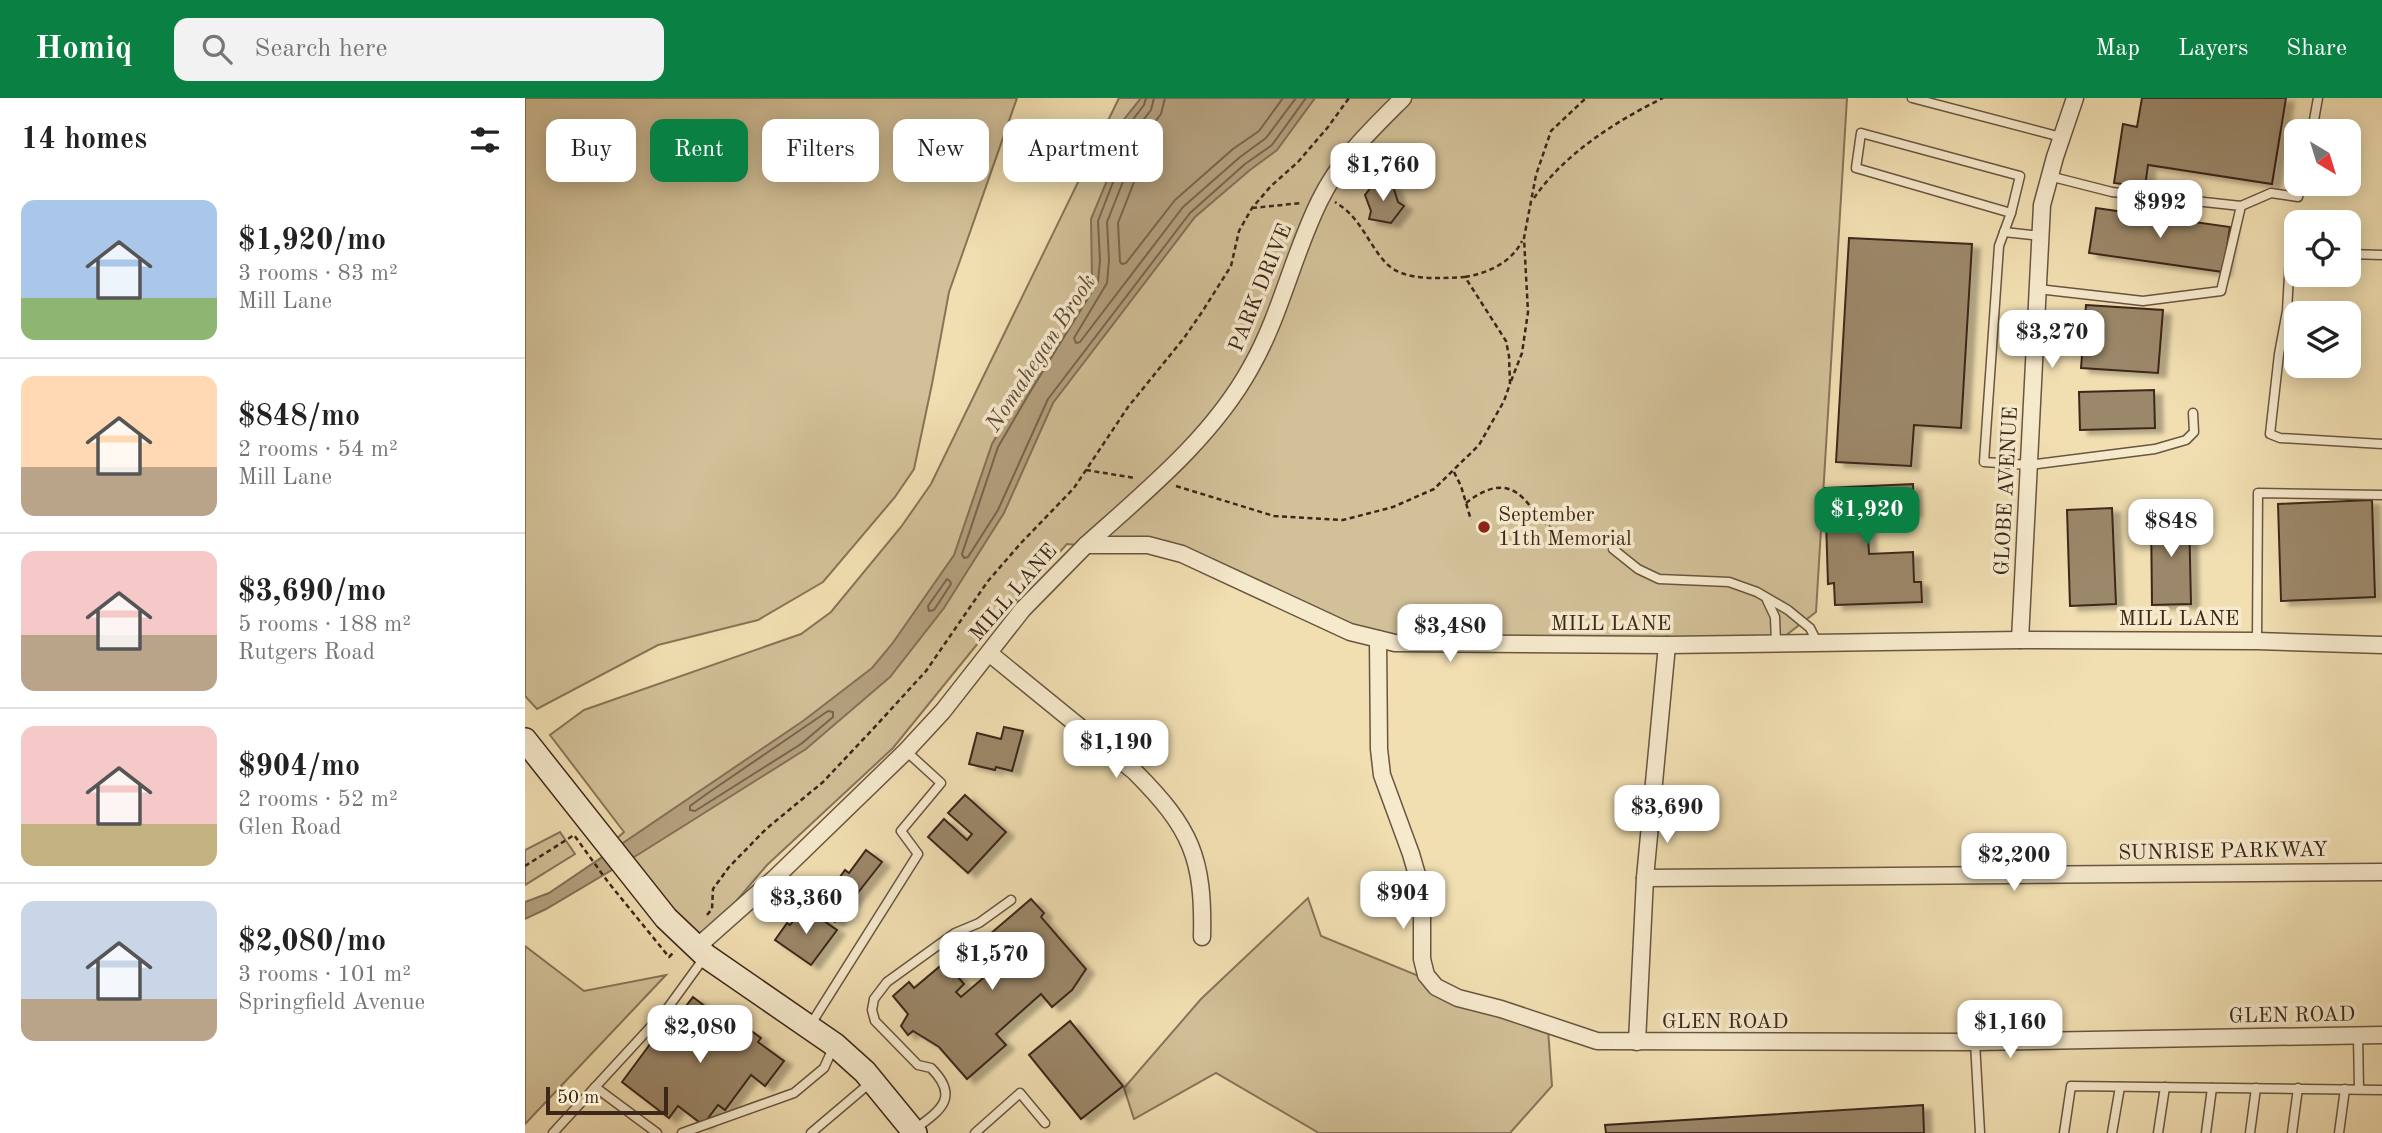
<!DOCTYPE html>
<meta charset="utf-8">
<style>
body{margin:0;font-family:"Old Standard TT",serif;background:#f2f2f2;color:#222;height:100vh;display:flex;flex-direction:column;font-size:26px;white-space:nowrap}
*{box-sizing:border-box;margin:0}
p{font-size:23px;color:#767676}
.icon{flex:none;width:38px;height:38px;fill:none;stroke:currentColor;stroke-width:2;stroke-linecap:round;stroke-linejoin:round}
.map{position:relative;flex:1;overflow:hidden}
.drawer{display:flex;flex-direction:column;background:#fff;width:525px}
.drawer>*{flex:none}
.banner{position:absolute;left:21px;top:21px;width:665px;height:63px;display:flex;gap:14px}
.needle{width:46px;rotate:142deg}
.fabs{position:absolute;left:1759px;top:21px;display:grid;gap:14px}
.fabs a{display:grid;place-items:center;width:77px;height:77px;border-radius:14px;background:#fff;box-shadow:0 4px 18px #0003;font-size:35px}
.scale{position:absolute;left:21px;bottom:18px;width:122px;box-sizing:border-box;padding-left:7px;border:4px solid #3d271a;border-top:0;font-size:19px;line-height:24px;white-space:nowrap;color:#3d271a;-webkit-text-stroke:5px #f6eacd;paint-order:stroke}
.price{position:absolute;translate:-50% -60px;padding:0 16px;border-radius:14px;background:#fff;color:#222;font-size:23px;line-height:46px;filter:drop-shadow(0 2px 4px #0008)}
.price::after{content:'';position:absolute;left:50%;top:42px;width:21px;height:16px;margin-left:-10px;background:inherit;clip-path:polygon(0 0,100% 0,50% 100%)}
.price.active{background:#0b8043;color:#fff}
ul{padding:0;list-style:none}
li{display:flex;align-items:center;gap:21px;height:175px;padding:0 21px}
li+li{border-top:2px solid #e0e0e0}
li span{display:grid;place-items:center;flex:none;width:196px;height:140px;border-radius:14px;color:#555}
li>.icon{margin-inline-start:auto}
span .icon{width:84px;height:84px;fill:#fffc;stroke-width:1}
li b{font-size:30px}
h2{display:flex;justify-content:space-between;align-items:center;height:84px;padding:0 21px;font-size:30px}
.tag{padding:0 24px;border-radius:14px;background:#fff;box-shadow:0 4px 18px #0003;font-size:24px;line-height:63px}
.tag.active{background:#0b8043;color:#fff}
header{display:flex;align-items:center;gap:42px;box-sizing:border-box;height:98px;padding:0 35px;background:#0b8043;color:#fff}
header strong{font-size:33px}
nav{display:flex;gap:38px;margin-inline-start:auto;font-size:24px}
.search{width:490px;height:63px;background:#f2f2f2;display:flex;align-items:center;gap:18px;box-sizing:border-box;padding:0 24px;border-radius:14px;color:#767676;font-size:26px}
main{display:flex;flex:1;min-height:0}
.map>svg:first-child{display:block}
.green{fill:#d2c098;stroke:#887459;stroke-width:2}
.water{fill:#b4a07e;stroke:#847056;stroke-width:2}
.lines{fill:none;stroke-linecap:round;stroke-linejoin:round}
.shore{stroke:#78644c;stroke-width:2}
.building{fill:#9b8769;stroke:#3d271a;stroke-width:2;filter:url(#shadow)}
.lane-casing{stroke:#6a5540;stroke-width:11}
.street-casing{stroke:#6a5540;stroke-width:19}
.secondary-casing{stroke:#3d271a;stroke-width:26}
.path{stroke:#3d271a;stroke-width:2.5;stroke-dasharray:5 3.5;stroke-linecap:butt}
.lane{stroke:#f6eacd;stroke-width:8}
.street{stroke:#f6eacd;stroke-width:16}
.secondary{stroke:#f6eacd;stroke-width:23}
.poi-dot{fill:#8f2418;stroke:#f6eacd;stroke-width:2.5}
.labels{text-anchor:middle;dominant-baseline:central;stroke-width:7;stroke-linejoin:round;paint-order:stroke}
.street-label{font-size:21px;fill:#3d271a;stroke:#f6eacd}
.poi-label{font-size:21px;fill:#3d271a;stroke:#f6eacd;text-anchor:start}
.water-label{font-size:23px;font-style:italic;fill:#614b38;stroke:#f6eacd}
</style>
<header>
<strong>Homiq</strong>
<div class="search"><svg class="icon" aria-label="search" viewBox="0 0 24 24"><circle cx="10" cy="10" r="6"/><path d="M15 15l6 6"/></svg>Search here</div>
<nav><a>Map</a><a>Layers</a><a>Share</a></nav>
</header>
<main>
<section class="drawer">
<h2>14 homes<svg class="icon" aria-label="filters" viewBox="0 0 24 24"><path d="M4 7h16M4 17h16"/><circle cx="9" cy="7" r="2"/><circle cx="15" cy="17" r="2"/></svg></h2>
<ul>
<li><span style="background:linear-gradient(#a9c7e8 70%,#8fb573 0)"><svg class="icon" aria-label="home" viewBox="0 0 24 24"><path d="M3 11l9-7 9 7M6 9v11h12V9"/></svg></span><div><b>$1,920/mo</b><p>3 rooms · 83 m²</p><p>Mill Lane</p></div></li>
<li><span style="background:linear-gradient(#ffd9b3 65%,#b9a48a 0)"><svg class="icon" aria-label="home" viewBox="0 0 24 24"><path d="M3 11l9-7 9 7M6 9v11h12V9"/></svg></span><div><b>$848/mo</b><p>2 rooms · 54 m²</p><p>Mill Lane</p></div></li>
<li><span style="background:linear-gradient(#f6c9c9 60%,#b9a48a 0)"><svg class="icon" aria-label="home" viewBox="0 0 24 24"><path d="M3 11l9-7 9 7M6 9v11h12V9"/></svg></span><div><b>$3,690/mo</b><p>5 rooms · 188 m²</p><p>Rutgers Road</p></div></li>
<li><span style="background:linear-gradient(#f6c9c9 70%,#c2b280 0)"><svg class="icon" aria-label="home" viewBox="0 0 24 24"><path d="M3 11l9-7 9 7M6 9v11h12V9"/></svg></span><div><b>$904/mo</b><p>2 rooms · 52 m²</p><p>Glen Road</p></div></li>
<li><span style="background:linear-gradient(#c9d6e8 70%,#b9a48a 0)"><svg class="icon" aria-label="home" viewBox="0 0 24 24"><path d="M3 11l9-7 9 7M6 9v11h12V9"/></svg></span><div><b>$2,080/mo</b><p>3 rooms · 101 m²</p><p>Springfield Avenue</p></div></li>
</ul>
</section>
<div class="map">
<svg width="1857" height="1035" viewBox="0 0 1857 1035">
<defs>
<filter id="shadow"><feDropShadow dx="8" dy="4.5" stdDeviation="2" flood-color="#0004"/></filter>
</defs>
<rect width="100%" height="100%" fill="#f1dfb2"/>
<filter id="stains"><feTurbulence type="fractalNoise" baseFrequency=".00286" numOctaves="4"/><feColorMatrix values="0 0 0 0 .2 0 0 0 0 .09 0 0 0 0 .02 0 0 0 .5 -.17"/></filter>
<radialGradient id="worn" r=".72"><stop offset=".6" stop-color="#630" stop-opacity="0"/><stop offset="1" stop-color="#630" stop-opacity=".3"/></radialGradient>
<!-- green -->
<g class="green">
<polygon points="0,0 492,0 424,194 407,286 389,371 370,399 298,484 233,522 133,547 12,611 0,598"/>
<polygon points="594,0 1322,0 1291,514 1251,545 870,545 657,456 542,446 462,534 368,650 242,767 172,849 83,748 99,734 25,637 59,612 276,536 306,514 376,429 406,386"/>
<polygon points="35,734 50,756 0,787 0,752"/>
<polygon points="783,800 796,838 1023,931 1027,988 985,1035 794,1035 691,975 609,1021 599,990 676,901"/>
<polygon points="0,848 59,893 141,877 0,1026"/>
</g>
<!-- water -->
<polygon class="water" points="616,0 790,0 752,52 725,72 670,119 528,305 479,415 419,510 365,579 281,651 114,756 21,811 0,821 0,804 24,795 278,623 347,570 367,546 429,457 467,346 499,290 567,182 566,121 586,73 581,44"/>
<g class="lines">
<!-- shore -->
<g class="shore">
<polyline points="621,0 619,7 589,46 592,74 573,123 575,162 573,184 505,294 473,349 437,456 439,460 443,459 473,412 523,301 665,115 720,66 747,47 781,0"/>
<polyline points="629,0 626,12 598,48 601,76 582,124 584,162 582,185 549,240 551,245 555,244 658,109 715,59 741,40 771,0"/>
<polyline points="640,0 636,16 609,51 611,79 593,125 595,164 597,166 601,165 650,102 708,51 734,33 758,0"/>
<polygon points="422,481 425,483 426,486 409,512 404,513 403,508"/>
<polygon points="303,613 308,614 308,619 276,646 170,713 165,712 165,708 183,695"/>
</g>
</g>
<!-- building -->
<g class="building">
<polygon points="1617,0 1761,0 1747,86 1623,67 1620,89 1589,85 1598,26 1612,29"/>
<polygon points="850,84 868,88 873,104 879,108 866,125 844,121 846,113 840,97"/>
<polygon points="1571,110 1705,129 1698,174 1564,155"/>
<polygon points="1324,140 1447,146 1436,330 1389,327 1386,368 1311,364"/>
<polygon points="1561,207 1638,212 1633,275 1556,270"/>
<polygon points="1629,292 1630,330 1555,332 1554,294"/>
<polygon points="1388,386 1389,414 1342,415 1344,456 1388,454 1389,484 1396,484 1397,504 1310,507 1309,485 1303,486 1300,390"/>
<polygon points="1847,402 1850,499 1756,503 1753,406"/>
<polygon points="1587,410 1591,506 1545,508 1542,412"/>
<polygon points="1626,416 1664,416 1666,506 1627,507"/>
<polygon points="479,629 498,633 487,673 471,669 470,672 444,666 452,635 476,641"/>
<polygon points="440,697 481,734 443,775 403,739 419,721 442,742 447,736 423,715"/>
<polygon points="341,752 357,764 310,824 286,807 295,794 298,797 309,781 312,783 320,772 324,775"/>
<polygon points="506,801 519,815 516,819 561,871 547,892 527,909 516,896 471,936 481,947 442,981 414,949 388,933 383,937 376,928 383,916 368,898 384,884 389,890 420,864 439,886 431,894 436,899 484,858 465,836"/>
<polygon points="279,809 312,832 286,867 250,842 262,825 265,827"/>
<polygon points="168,899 220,939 225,932 236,940 233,944 259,963 240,988 226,977 200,1012 193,1007 178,1027 153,1008 144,1020 97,984 137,930 142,933"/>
<polygon points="545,923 598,988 556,1021 504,957"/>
<polygon points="1398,1007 1399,1035 1081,1035 1080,1027"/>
</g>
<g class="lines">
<!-- lane casing -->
<g class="lane-casing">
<g id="lane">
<polyline points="1387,0 1536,39"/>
<polyline points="1787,33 1793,0"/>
<polygon points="1336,35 1495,78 1486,115 1331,70"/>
<polyline points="1716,108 1746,95 1773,99 1777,86"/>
<polyline points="1486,115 1474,148 1459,364 1504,367 1630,351 1661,342 1669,334 1668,315"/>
<polyline points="1479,134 1515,138"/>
<polyline points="1771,154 1765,159 1762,213 1754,256 1745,336 1755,340 1857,346"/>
<polyline points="1824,156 1857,157"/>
<polyline points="1513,191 1618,203 1696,193 1716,108 1587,94 1524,78"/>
<polyline points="1088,451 1113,471 1134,481 1204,484 1232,494 1263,512 1285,530 1292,544"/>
<polyline points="1242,502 1250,519 1251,545"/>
<polyline points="1732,543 1733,395 1857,397"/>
<polyline points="286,926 393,756 376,733 416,685 381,653"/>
<polyline points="1833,938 1834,991"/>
<polyline points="1450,944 1455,1035"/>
<polyline points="70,989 132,1035"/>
<path d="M390,1031C416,1012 435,999 406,970L393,967L350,923L347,912L349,901L362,884L430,835L454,825L486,802"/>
<polyline points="28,1035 142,911 179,860"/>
<polyline points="157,1035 269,995 299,970 308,950"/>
<polyline points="286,1035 345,985"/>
<polyline points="450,1035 495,995 520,1025"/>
<polyline points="1539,1035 1546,988 1857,992"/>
<polyline points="1587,1035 1595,989"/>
<polyline points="1633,1035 1640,989"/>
<polyline points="1681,1035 1687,990"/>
<polyline points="1725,1035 1731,990"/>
<polyline points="1767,1035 1773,990"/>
<polyline points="1814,1035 1820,991"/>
</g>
</g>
<!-- street casing -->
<g class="street-casing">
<g id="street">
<path d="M561,447C620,394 687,340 726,269C756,216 768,156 795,102C815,61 846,32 878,0"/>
<polyline points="853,541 854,651 857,677 886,756 897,794 897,861 901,877 911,889 933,900 976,911 1072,943 1450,944 1857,937"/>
<polyline points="1495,542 1517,107 1530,59 1550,0"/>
<path d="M464,555L610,674C666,730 679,760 677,839"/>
<polyline points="1120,780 1857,774"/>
<polyline points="172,849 251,779 381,653 418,613 498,511 561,447 623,447 657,456 825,534 870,545 1142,547 1495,542 1732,543 1857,547"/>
<polyline points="1112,944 1120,780 1142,547"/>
</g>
</g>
<!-- secondary casing -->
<g class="secondary-casing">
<polyline id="secondary" points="0,642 141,820 181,858 310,947 340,974 390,1035"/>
</g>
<!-- path -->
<g class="path">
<path d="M1009,100C1039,56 1091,23 1138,0"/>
<polyline points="727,110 776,105"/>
<path d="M940,179C963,175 986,165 997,143"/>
<polyline points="986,283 997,255 1003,214 999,140 1011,77 1026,33 1061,0"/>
<polyline points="561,372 610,380"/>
<polyline points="929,374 936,388 946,422"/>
<path d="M651,388L749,418L818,422L868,409L909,391L954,347L979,303L985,286L984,258L981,243L940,179C917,180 880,184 862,166C843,147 837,120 810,104"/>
<path d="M941,405C959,391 980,381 999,401C1007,409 1012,419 1021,426C1036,438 1059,442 1077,448"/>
<polyline points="0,768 49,737 83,784 144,859 150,853"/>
<polyline points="182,817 187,811 188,791 204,769 241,731 298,684 347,632 401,573 463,483 496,445 549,390 603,309 659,240 677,214 706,168 714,133 727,110 746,88 773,64 803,29 824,0"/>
</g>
<!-- lane -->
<use href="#lane" class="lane"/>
<!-- street -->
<use href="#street" class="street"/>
<!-- secondary -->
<use href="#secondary" class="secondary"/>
</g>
<!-- markers -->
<circle class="poi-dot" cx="959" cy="429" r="7"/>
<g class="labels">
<!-- street labels -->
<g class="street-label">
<text transform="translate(736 190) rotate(-68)">PARK DRIVE</text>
<text transform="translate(1482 393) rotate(-87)">GLOBE AVENUE</text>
<text transform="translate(489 495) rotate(-49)">MILL LANE</text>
<text x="1654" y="521">MILL LANE</text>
<text x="1086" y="526">MILL LANE</text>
<text transform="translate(1698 754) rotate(-1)">SUNRISE PARKWAY</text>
<text transform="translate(1767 918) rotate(-1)">GLEN ROAD</text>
<text x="1200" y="924">GLEN ROAD</text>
</g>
<!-- poi labels -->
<g class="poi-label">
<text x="973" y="417">September<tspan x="973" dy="24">11th Memorial</tspan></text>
</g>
<!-- water labels -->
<g class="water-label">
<text transform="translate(516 255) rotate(-57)">Nomahegan Brook</text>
</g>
</g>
<rect width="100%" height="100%" filter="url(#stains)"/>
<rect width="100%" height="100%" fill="url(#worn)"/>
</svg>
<div class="fabs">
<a><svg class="needle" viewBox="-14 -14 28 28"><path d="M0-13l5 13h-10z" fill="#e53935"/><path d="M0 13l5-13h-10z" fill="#767676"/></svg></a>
<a><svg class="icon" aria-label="locate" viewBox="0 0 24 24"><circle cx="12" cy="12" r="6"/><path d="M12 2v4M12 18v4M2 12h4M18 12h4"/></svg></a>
<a><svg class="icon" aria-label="layers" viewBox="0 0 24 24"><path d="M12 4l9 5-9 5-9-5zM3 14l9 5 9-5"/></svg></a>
</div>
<div class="scale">50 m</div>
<b class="price" style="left:858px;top:105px">$1,760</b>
<b class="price" style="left:1635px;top:142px">$992</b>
<b class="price" style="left:1527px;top:272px">$3,270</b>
<b class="price active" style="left:1342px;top:449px">$1,920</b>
<b class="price" style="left:1646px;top:461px">$848</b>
<b class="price" style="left:925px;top:566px">$3,480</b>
<b class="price" style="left:591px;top:682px">$1,190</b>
<b class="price" style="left:1142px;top:747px">$3,690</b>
<b class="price" style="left:1489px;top:795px">$2,200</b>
<b class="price" style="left:878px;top:833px">$904</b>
<b class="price" style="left:281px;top:838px">$3,360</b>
<b class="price" style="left:467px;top:894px">$1,570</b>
<b class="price" style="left:1485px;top:962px">$1,160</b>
<b class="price" style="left:175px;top:967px">$2,080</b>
<div class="banner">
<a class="tag">Buy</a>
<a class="tag active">Rent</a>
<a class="tag">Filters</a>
<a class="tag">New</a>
<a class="tag">Apartment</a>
</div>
</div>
</main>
